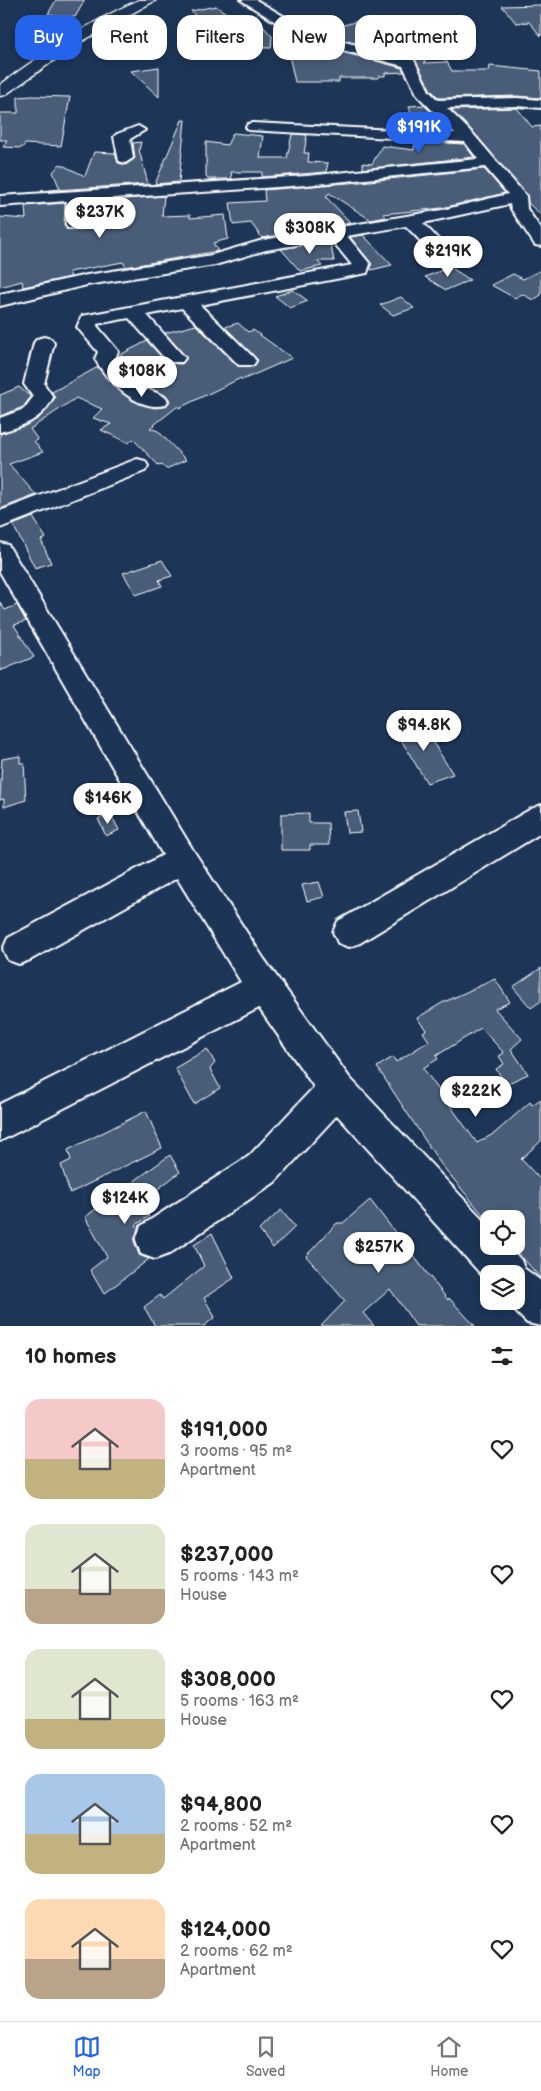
<!DOCTYPE html>
<meta charset="utf-8">
<style>
body{margin:0;font-family:"Balsamiq Sans",sans-serif;background:#f6f6f6;color:#222;height:100vh;display:flex;flex-direction:column;font-size:19px;white-space:nowrap}
*{box-sizing:border-box;margin:0}
p{font-size:16px;color:#767676}
.icon{flex:none;width:28px;height:28px;fill:none;stroke:currentColor;stroke-width:2;stroke-linecap:round;stroke-linejoin:round}
.map{position:relative;height:1326px;overflow:hidden}
.drawer{display:flex;flex-direction:column;background:#fff;flex:1}
.drawer>*{flex:none}
.hud{position:absolute;left:15px;top:15px;width:511px;height:45px;display:flex;gap:10px}
.tools{position:absolute;left:480px;top:1210px;display:grid;gap:10px}
.tools a{display:grid;place-items:center;width:45px;height:45px;border-radius:10px;background:#fff;box-shadow:0 2px 8px #0003;font-size:25px}
.price{position:absolute;translate:-50% -42px;padding:0 11px;border-radius:18px;background:#fff;color:#222;font-size:16px;line-height:32px;filter:drop-shadow(0 1px 2px #0008)}
.price::after{content:'';position:absolute;left:50%;top:30px;width:15px;height:11px;margin-left:-8px;background:inherit;clip-path:polygon(0 0,100% 0,50% 100%)}
.price.current{background:#2563eb;color:#fff}
ul{padding:0;list-style:none}
li{display:flex;align-items:center;gap:15px;height:125px;padding:0 25px}
li span{display:grid;place-items:center;flex:none;width:140px;height:100px;border-radius:15px;color:#555}
li>.icon{margin-inline-start:auto}
span .icon{width:60px;height:60px;fill:#fffc;stroke-width:1}
li b{font-size:21px}
h2{display:flex;justify-content:space-between;align-items:center;height:60px;padding:0 25px;font-size:21px}
.pill{padding:0 18px;border-radius:15px;background:#fff;box-shadow:0 2px 8px #0003;font-size:18px;line-height:45px}
.pill.current{background:#2563eb;color:#fff}
.tabs{display:flex;justify-content:space-around;align-items:center;height:70px;border-top:1px solid #e0e0e0;background:#fff;font-size:14px;color:#767676}
.tabs a{display:grid;justify-items:center;gap:2px}
.tabs .current{color:#2563eb}
.map>svg:first-child{display:block}
.building{fill:#4a5d79;stroke:#fff}
.lines{fill:none;stroke-linecap:round;stroke-linejoin:round}
.minor-casing{stroke:#fff;stroke-width:4}
.major-casing{stroke:#fff;stroke-width:3}
.minor{fill:#1d3557;fill-rule:evenodd}
.major{fill:#1d3557;fill-rule:evenodd}
</style>
<div class="map">
<svg width="541" height="1326" viewBox="0 0 541 1326">
<rect width="100%" height="100%" fill="#1d3557"/>
<filter id="ink" filterUnits="userSpaceOnUse"><feTurbulence type="fractalNoise" baseFrequency=".02" numOctaves="2"/><feDisplacementMap in="SourceGraphic" scale="10" xChannelSelector="R" yChannelSelector="G"/><feConvolveMatrix kernelMatrix="1 2 1 2 8 2 1 2 1" color-interpolation-filters="sRGB"/></filter>
<g filter="url(#ink)">
<!-- building -->
<g class="building">
<polygon points="56,0 85,0 75,17 48,14"/>
<polygon points="541,5 541,36 529,22 516,23 502,6"/>
<polygon points="216,6 242,24 260,23 272,36 271,48 233,47 230,25 206,28 191,11"/>
<polygon points="358,21 436,31 405,48 430,51 424,63 447,62 452,71 489,71 490,66 541,71 541,98 517,96 439,98 431,90 414,58 316,33"/>
<polygon points="298,38 304,42 402,68 404,72 385,73 385,76 379,76 379,78 339,78 339,82 295,82 286,42"/>
<polygon points="159,67 159,97 131,71"/>
<polygon points="32,96 70,97 61,146 25,144 22,148 3,147 7,140 0,140 0,113 18,113 18,97"/>
<polygon points="424,105 450,131 415,129 409,106"/>
<polygon points="517,108 532,127 541,126 541,215 528,203 527,195 475,134 451,110"/>
<polygon points="182,120 185,120 179,182 155,184"/>
<polygon points="233,133 263,136 260,158 287,158 292,134 307,135 304,153 309,153 308,162 328,163 326,172 262,177 262,172 231,172 232,179 208,179 206,177 206,142 227,145"/>
<polygon points="415,141 464,144 474,157 363,169 363,163 372,164 382,146 414,150"/>
<polygon points="141,142 139,150 148,184 41,191 60,189 53,172 60,164 85,176 94,152 115,153 118,163 126,165 135,158 133,143"/>
<polygon points="484,169 505,193 442,208 383,214 386,217 371,220 329,193 326,197 351,223 262,238 251,223 233,225 230,203 265,201 264,190 360,182"/>
<polygon points="164,196 162,216 190,215 190,218 225,215 228,239 213,243 218,251 126,267 123,262 69,272 71,277 23,287 22,281 0,287 0,217 26,219 25,206 65,203 64,224 66,229 80,230 84,224 86,202"/>
<polygon points="363,235 392,265 371,270 371,263 350,237"/>
<polygon points="330,241 334,261 317,261 322,266 300,271 281,249"/>
<polygon points="450,267 470,280 446,290 425,277"/>
<polygon points="541,270 541,295 533,300 522,294 515,298 491,285 513,274 523,279"/>
<polygon points="293,290 308,301 290,308 275,296"/>
<polygon points="401,297 414,308 393,315 380,305"/>
<polygon points="238,323 248,332 253,330 292,358 242,380 241,378 179,408 178,406 150,428 158,431 186,460 166,469 162,465 159,466 133,439 129,443 101,430 111,424 93,418 102,409 76,398 30,429 38,440 34,441 43,452 9,464 36,495 0,509 0,434 25,426 39,418 55,398 52,392 98,367 114,386 133,401 154,408 165,407 170,401 168,397 134,379 120,363 118,356 147,341 167,363 182,364 186,357 165,333 196,325 238,366 253,367 258,360 225,327"/>
<polygon points="19,387 31,397 23,407 0,416 0,395"/>
<polygon points="33,517 46,538 41,540 51,563 35,568 13,525"/>
<polygon points="162,560 172,576 159,580 162,586 136,595 123,573"/>
<polygon points="0,602 5,610 17,605 26,621 14,625 34,657 0,671"/>
<polygon points="420,722 453,774 427,783 395,730"/>
<polygon points="20,756 20,763 24,763 26,800 4,807 4,799 0,800 2,759"/>
<polygon points="358,811 361,832 347,833 344,812"/>
<polygon points="110,813 119,830 106,836 98,819"/>
<polygon points="309,813 309,823 328,823 329,845 310,845 310,850 281,850 281,814"/>
<polygon points="319,882 324,897 307,901 302,885"/>
<polygon points="541,968 541,1001 531,1008 513,987"/>
<polygon points="495,979 510,1002 495,1009 522,1039 511,1049 528,1074 506,1084 496,1069 504,1064 499,1056 504,1053 481,1028 436,1056 438,1059 423,1068 477,1143 495,1133 530,1102 532,1105 541,1099 541,1141 521,1159 541,1180 541,1279 516,1250 516,1219 489,1217 489,1222 440,1163 377,1067 393,1057 396,1062 429,1041 423,1032 426,1030 417,1018 442,1003"/>
<polygon points="207,1049 215,1063 210,1069 220,1088 194,1104 175,1068"/>
<polygon points="146,1111 162,1148 70,1193 61,1165 71,1160 68,1150"/>
<polygon points="170,1155 180,1172 141,1202 149,1216 136,1225 138,1228 134,1241 139,1255 149,1259 104,1294 90,1270 107,1257 85,1217"/>
<polygon points="370,1200 448,1300 449,1298 475,1326 416,1326 390,1289 363,1313 374,1326 321,1326 345,1301 306,1256 337,1223 343,1223"/>
<polygon points="281,1210 295,1227 273,1248 259,1230"/>
<polygon points="212,1233 234,1278 204,1298 215,1317 204,1326 155,1326 144,1307 160,1295 163,1299 204,1266 194,1245"/>
</g>
<g class="lines">
<!-- minor casing -->
<g class="minor-casing">
<g id="minor">
<path d="M241,0H256L314,34L414,60L429,91L438,100L517,98L541,100V108L517,106L447,108L474,135L526,196L527,209L541,229V246L535,245L511,209L510,204L423,223L453,255L450,259H438L406,226L347,236L370,264L367,273L200,305L253,357L256,361L253,365H239L182,308L147,315L185,358L182,362H168L129,318L97,324V326L118,351L115,359C123,373 133,382 147,389C155,393 164,394 168,401L165,405C137,412 107,381 95,359L98,352L77,327L82,316L352,265L331,239L266,250L215,265L87,285L0,306V294L87,275L212,255L263,240L442,210L508,194L485,167L306,185L84,200L82,224L80,228H68L66,224L67,201L0,206V196L306,176L478,159L465,142L248,130L246,127L248,124L253,123L455,133L418,96L403,66L304,40Z"/>
<polygon points="138,126 145,130 130,139 133,158 125,163 119,161 114,137 117,134"/>
<path d="M44,337L51,339L54,343L44,384L53,397C43,420 23,426 0,432V418L24,409L33,397L24,384L34,343L37,339Z"/>
<polygon points="137,459 145,461 148,466 145,471 0,528 0,511"/>
<polygon points="0,543 8,545 193,850 264,959 349,1077 489,1226 489,1246 508,1246 521,1260 524,1268 541,1281 541,1326 527,1323 505,1301 516,1301 516,1274 489,1274 489,1283 337,1115 275,1182 169,1254 155,1259 141,1254 136,1240 141,1226 249,1156 314,1087 259,1008 0,1141 0,1104 241,982 177,878 30,960 19,964 8,960 3,949 8,938 163,855 0,572"/>
<polygon points="541,805 541,833 360,943 349,947 338,943 333,932 338,921 531,809"/>
</g>
</g>
<!-- major casing -->
<g class="major-casing">
<path id="major" d="M139,0H156L77,44L5,95L0,96V85C44,52 89,22 139,0Z"/>
</g>
<!-- minor -->
<use href="#minor" class="minor"/>
<!-- major -->
<use href="#major" class="major"/>
</g>
</g>
</svg>
<div class="tools">
<a><svg class="icon" aria-label="locate" viewBox="0 0 24 24"><circle cx="12" cy="12" r="6"/><path d="M12 2v4M12 18v4M2 12h4M18 12h4"/></svg></a>
<a><svg class="icon" aria-label="layers" viewBox="0 0 24 24"><path d="M12 4l9 5-9 5-9-5zM3 14l9 5 9-5"/></svg></a>
</div>
<b class="price current" style="left:419px;top:154px">$191K</b>
<b class="price" style="left:100px;top:239px">$237K</b>
<b class="price" style="left:310px;top:255px">$308K</b>
<b class="price" style="left:448px;top:278px">$219K</b>
<b class="price" style="left:142px;top:398px">$108K</b>
<b class="price" style="left:424px;top:752px">$94.8K</b>
<b class="price" style="left:108px;top:825px">$146K</b>
<b class="price" style="left:476px;top:1118px">$222K</b>
<b class="price" style="left:125px;top:1225px">$124K</b>
<b class="price" style="left:379px;top:1274px">$257K</b>
<div class="hud">
<a class="pill current">Buy</a>
<a class="pill">Rent</a>
<a class="pill">Filters</a>
<a class="pill">New</a>
<a class="pill">Apartment</a>
</div>
</div>
<section class="drawer">
<h2>10 homes<svg class="icon" aria-label="filters" viewBox="0 0 24 24"><path d="M4 7h16M4 17h16"/><circle cx="9" cy="7" r="2"/><circle cx="15" cy="17" r="2"/></svg></h2>
<ul>
<li><span style="background:linear-gradient(#f6c9c9 60%,#c2b280 0)"><svg class="icon" aria-label="home" viewBox="0 0 24 24"><path d="M3 11l9-7 9 7M6 9v11h12V9"/></svg></span><div><b>$191,000</b><p>3 rooms · 95 m²</p><p>Apartment</p></div><svg class="icon" aria-label="heart" viewBox="0 0 24 24"><path d="M12 20l-8-8c-3-5 5-10 8-4 3-6 11-1 8 4z"/></svg></li>
<li><span style="background:linear-gradient(#dfe7d0 65%,#b9a48a 0)"><svg class="icon" aria-label="home" viewBox="0 0 24 24"><path d="M3 11l9-7 9 7M6 9v11h12V9"/></svg></span><div><b>$237,000</b><p>5 rooms · 143 m²</p><p>House</p></div><svg class="icon" aria-label="heart" viewBox="0 0 24 24"><path d="M12 20l-8-8c-3-5 5-10 8-4 3-6 11-1 8 4z"/></svg></li>
<li><span style="background:linear-gradient(#dfe7d0 70%,#c2b280 0)"><svg class="icon" aria-label="home" viewBox="0 0 24 24"><path d="M3 11l9-7 9 7M6 9v11h12V9"/></svg></span><div><b>$308,000</b><p>5 rooms · 163 m²</p><p>House</p></div><svg class="icon" aria-label="heart" viewBox="0 0 24 24"><path d="M12 20l-8-8c-3-5 5-10 8-4 3-6 11-1 8 4z"/></svg></li>
<li><span style="background:linear-gradient(#a9c7e8 60%,#c2b280 0)"><svg class="icon" aria-label="home" viewBox="0 0 24 24"><path d="M3 11l9-7 9 7M6 9v11h12V9"/></svg></span><div><b>$94,800</b><p>2 rooms · 52 m²</p><p>Apartment</p></div><svg class="icon" aria-label="heart" viewBox="0 0 24 24"><path d="M12 20l-8-8c-3-5 5-10 8-4 3-6 11-1 8 4z"/></svg></li>
<li><span style="background:linear-gradient(#ffd9b3 60%,#b9a48a 0)"><svg class="icon" aria-label="home" viewBox="0 0 24 24"><path d="M3 11l9-7 9 7M6 9v11h12V9"/></svg></span><div><b>$124,000</b><p>2 rooms · 62 m²</p><p>Apartment</p></div><svg class="icon" aria-label="heart" viewBox="0 0 24 24"><path d="M12 20l-8-8c-3-5 5-10 8-4 3-6 11-1 8 4z"/></svg></li>
</ul>
</section>
<nav class="tabs">
<a class="current"><svg class="icon" aria-label="map" viewBox="0 0 24 24"><path d="M3 6l6-2 6 2 6-2v14l-6 2-6-2-6 2zM9 4v14M15 6v14"/></svg>Map</a>
<a><svg class="icon" aria-label="saved" viewBox="0 0 24 24"><path d="M7 4h10v16l-5-4-5 4z"/></svg>Saved</a>
<a><svg class="icon" aria-label="home" viewBox="0 0 24 24"><path d="M3 11l9-7 9 7M6 9v11h12V9"/></svg>Home</a>
</nav>
